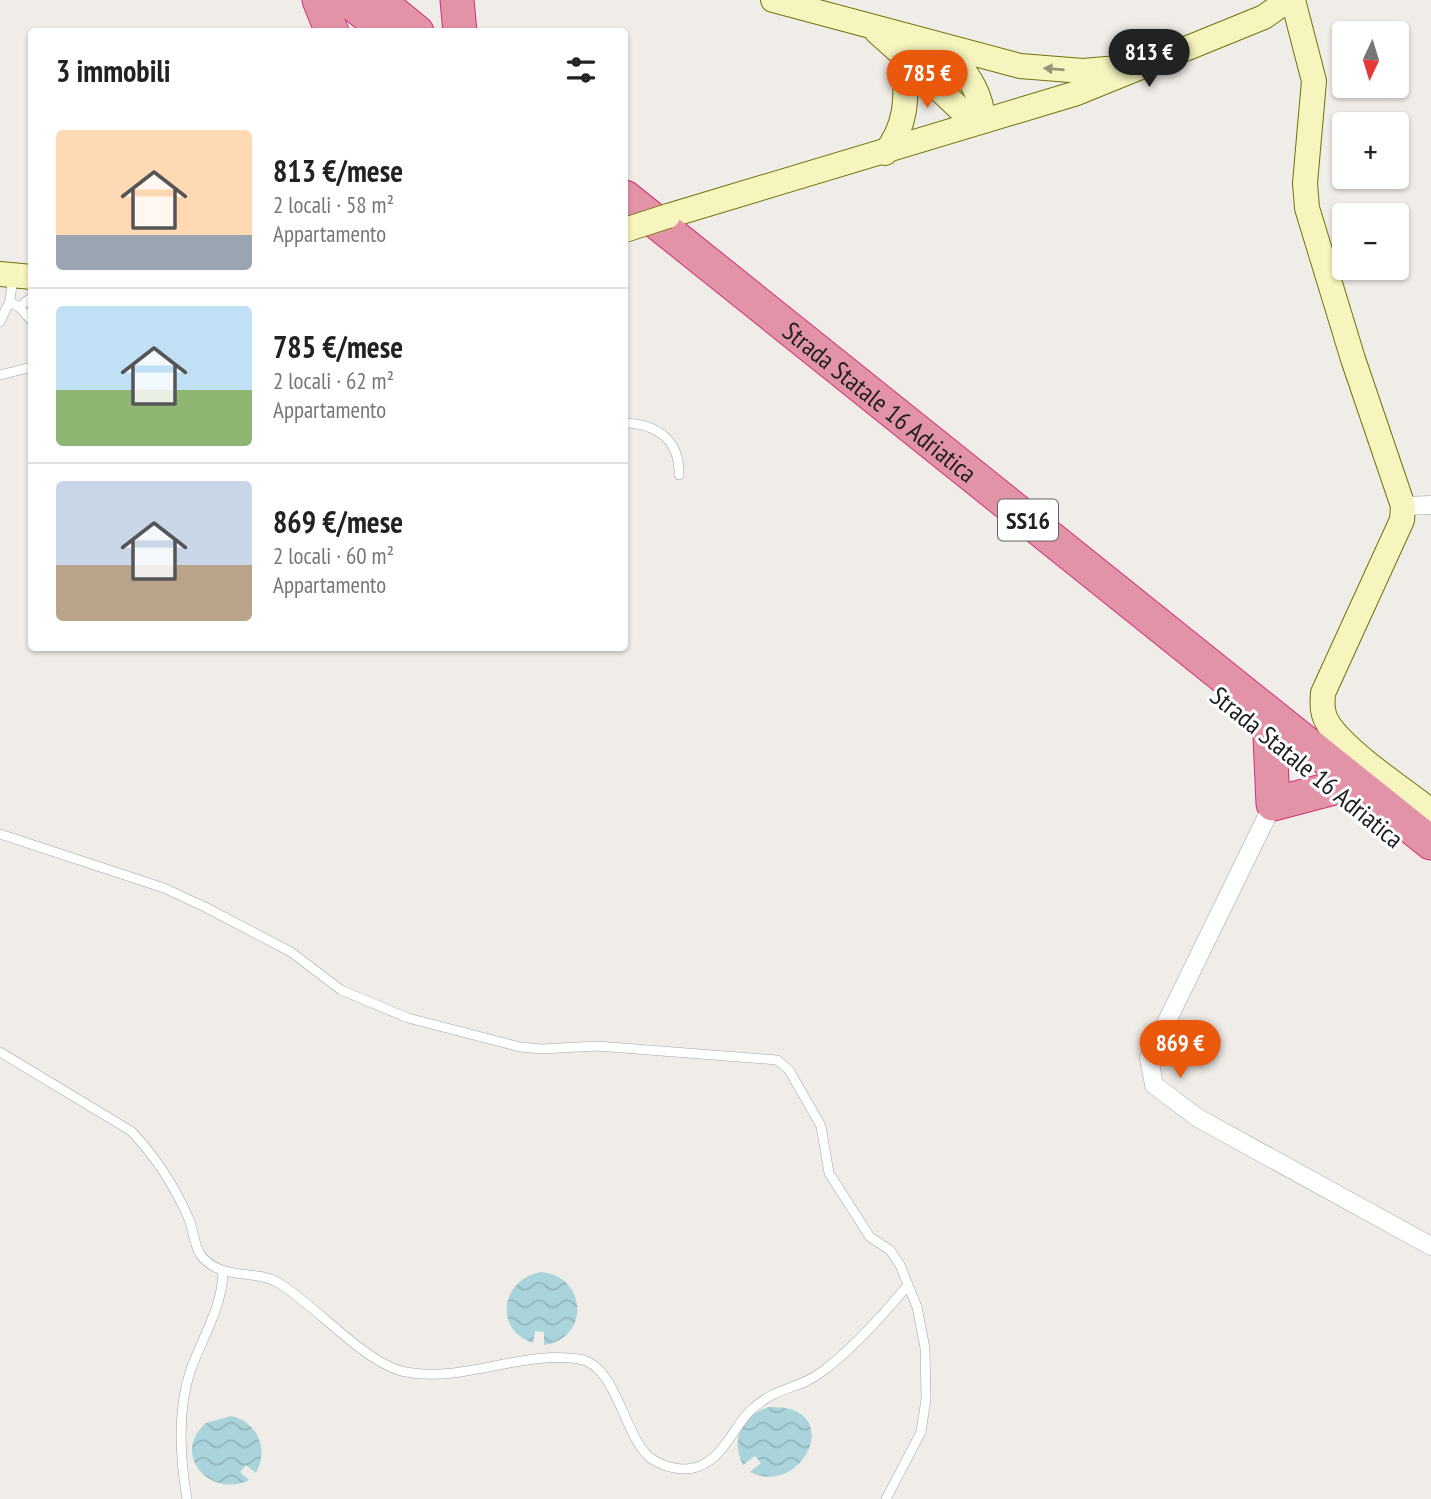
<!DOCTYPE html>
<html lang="it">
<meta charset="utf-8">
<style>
body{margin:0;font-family:"PT Sans Narrow",sans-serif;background:#f6f6f6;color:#222;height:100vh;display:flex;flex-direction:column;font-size:26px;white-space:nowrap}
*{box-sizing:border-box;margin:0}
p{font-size:23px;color:#767676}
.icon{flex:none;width:38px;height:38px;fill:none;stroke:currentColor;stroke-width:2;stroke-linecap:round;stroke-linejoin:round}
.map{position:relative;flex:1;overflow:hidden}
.drawer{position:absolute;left:28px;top:28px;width:600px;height:623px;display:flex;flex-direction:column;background:#fff;border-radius:7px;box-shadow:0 2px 5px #0004}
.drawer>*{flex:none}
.needle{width:46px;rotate:184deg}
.controls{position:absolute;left:1332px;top:21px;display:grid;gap:14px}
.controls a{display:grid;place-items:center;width:77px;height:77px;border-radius:7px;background:#fff;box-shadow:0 2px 5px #0004;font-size:35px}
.price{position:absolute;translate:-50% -60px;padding:0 16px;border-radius:24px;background:#ea580c;color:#fff;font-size:23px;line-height:46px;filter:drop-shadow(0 2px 4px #0008)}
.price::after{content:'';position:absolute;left:50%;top:42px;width:21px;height:16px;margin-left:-10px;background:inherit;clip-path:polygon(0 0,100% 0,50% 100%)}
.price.on{background:#222;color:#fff}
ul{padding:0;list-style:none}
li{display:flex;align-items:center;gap:21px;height:175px;padding:0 28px}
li+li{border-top:2px solid #e0e0e0}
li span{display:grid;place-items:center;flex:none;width:196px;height:140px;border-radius:7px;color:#555}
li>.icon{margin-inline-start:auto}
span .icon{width:84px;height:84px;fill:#fffc;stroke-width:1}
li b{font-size:30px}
h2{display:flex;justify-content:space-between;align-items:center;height:84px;padding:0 28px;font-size:30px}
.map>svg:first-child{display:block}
.water{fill:url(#water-waves)}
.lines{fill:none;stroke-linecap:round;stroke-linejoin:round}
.lane-casing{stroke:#a4a4a4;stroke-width:10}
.street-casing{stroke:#a4a4a4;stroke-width:19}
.secondary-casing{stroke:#70730b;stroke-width:26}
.highway-casing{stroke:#d22f75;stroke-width:35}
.lane{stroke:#fff;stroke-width:9}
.street{stroke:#fff;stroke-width:18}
.secondary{stroke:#f6f5be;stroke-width:24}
.highway{stroke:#e393a8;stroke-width:33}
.secondary-bridge-casing{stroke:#70730b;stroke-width:26;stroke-linecap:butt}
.secondary-bridge{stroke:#f6f5be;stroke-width:24}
.oneway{fill:#969577}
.labels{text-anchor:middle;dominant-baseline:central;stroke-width:6;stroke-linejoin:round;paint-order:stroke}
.shield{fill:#fff;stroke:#636363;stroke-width:2}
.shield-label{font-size:24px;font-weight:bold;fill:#202020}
.street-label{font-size:26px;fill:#202020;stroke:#fff}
</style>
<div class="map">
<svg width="1431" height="1499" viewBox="0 0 1431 1499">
<defs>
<pattern id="water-waves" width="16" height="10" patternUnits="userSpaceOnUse" patternTransform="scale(1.75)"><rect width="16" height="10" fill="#a9d4db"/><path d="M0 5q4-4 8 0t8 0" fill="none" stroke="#91b6bc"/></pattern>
</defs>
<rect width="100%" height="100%" fill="#f0ece7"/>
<!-- water -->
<g class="water">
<path d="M541,1272C587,1276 591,1338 544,1345V1332L535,1331L533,1343C493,1330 501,1279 541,1272Z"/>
<path d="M769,1407C848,1404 803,1499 750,1472L761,1463L755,1456L743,1465C730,1440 742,1415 769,1407Z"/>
<path d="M231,1416C258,1422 269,1449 256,1473L246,1465L240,1472L249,1480C210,1499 170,1454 206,1423Z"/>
</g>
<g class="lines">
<!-- lane casing -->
<g class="lane-casing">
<g id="lane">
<polyline points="10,302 19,307 32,297"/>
<polyline points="19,307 32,321"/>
<polyline points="0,322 10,300 13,277"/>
<polyline points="0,375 32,367"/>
<path d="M625,423C657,424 680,440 679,475"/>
<polyline points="0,834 164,888 205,907 291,952 341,990 408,1018 520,1047 541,1049 597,1046 777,1060 789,1070 821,1126 829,1173 870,1237 890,1250 900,1265 917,1307 925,1348 926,1399 921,1432 886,1499"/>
<path d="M0,1052L131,1131C155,1156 175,1187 189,1219C193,1229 194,1244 200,1254C219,1281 253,1269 277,1282C315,1304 366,1365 406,1372C463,1383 522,1350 579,1359C618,1365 624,1440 652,1459C664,1467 683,1472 697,1467C724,1458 732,1429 750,1411C777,1385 797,1391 823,1371C854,1348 883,1315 908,1285"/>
<path d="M187,1499C180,1458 177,1409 191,1369C203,1336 222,1308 223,1272"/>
</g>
</g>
<!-- street casing -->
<g class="street-casing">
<g id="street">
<polyline points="1403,506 1431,505"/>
<polyline points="1273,804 1149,1058 1154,1085 1198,1118 1431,1246"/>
</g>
</g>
<!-- secondary casing -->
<g class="secondary-casing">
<g id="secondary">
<polyline points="773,0 1020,66 1083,71 1118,68"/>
<path d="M1293,0L1314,81L1305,183L1307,208L1353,359L1403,506L1402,520L1323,693C1322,705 1322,715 1329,725C1348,753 1403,789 1431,811"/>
<path d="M877,32L905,57C906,94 909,123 885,153"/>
<path d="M948,49C965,72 982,91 983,121"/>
<polyline points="905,57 961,110 983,121"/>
<polyline points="668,216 1077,93 1264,17 1288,0"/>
<polyline points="0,274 32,277"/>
</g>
</g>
<!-- highway casing -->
<g class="highway-casing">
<g id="highway">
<polyline points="319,0 332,32"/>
<polyline points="348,0 388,32"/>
<polyline points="378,0 417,32"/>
<polyline points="457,0 460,32"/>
<path id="s1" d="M625,197L1431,843"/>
<polyline points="1270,737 1273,804 1334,788"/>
</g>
</g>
<!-- lane -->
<use href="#lane" class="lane"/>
<!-- street -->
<use href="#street" class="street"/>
<!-- secondary -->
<use href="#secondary" class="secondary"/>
<!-- highway -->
<use href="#highway" class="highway"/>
<!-- secondary-bridge casing -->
<g class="secondary-bridge-casing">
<polyline id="secondary-bridge" points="625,230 668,216"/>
</g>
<!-- secondary-bridge -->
<use href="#secondary-bridge" class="secondary-bridge"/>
</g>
<!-- one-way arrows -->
<defs><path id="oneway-solid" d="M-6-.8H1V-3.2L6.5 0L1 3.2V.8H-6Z" transform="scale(1.75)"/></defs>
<use class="oneway" href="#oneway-solid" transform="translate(1054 69) rotate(-175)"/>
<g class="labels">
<!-- shield labels -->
<rect class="shield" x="998" y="499.5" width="60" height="41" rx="5"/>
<g class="shield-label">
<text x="1028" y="520">SS16</text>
</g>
<!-- street labels -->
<g class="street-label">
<text stroke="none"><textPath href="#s1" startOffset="327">Strada Statale 16 Adriatica</textPath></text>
<text transform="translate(1307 767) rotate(39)">Strada Statale 16 Adriatica</text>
</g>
</g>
</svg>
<div class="controls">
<a><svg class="needle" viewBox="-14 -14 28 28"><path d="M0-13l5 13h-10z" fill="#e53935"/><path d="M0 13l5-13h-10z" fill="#767676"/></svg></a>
<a>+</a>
<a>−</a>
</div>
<b class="price on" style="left:1149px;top:89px">813 €</b>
<b class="price" style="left:927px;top:110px">785 €</b>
<b class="price" style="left:1180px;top:1080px">869 €</b>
<section class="drawer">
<h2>3 immobili<svg class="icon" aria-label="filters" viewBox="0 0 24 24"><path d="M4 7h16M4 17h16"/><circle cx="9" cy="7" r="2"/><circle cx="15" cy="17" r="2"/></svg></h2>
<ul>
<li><span style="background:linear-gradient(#ffd9b3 75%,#9aa5b1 0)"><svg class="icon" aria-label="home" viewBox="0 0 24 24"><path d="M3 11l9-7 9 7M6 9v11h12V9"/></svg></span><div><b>813 €/mese</b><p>2 locali · 58 m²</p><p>Appartamento</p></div></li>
<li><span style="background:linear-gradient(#bfe0f5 60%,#8fb573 0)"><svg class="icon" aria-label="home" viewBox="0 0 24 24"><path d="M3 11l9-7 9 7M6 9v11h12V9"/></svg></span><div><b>785 €/mese</b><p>2 locali · 62 m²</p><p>Appartamento</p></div></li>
<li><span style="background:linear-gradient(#c9d6e8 60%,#b9a48a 0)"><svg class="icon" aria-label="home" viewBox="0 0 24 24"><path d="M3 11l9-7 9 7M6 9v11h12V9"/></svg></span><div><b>869 €/mese</b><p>2 locali · 60 m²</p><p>Appartamento</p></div></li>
</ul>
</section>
</div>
